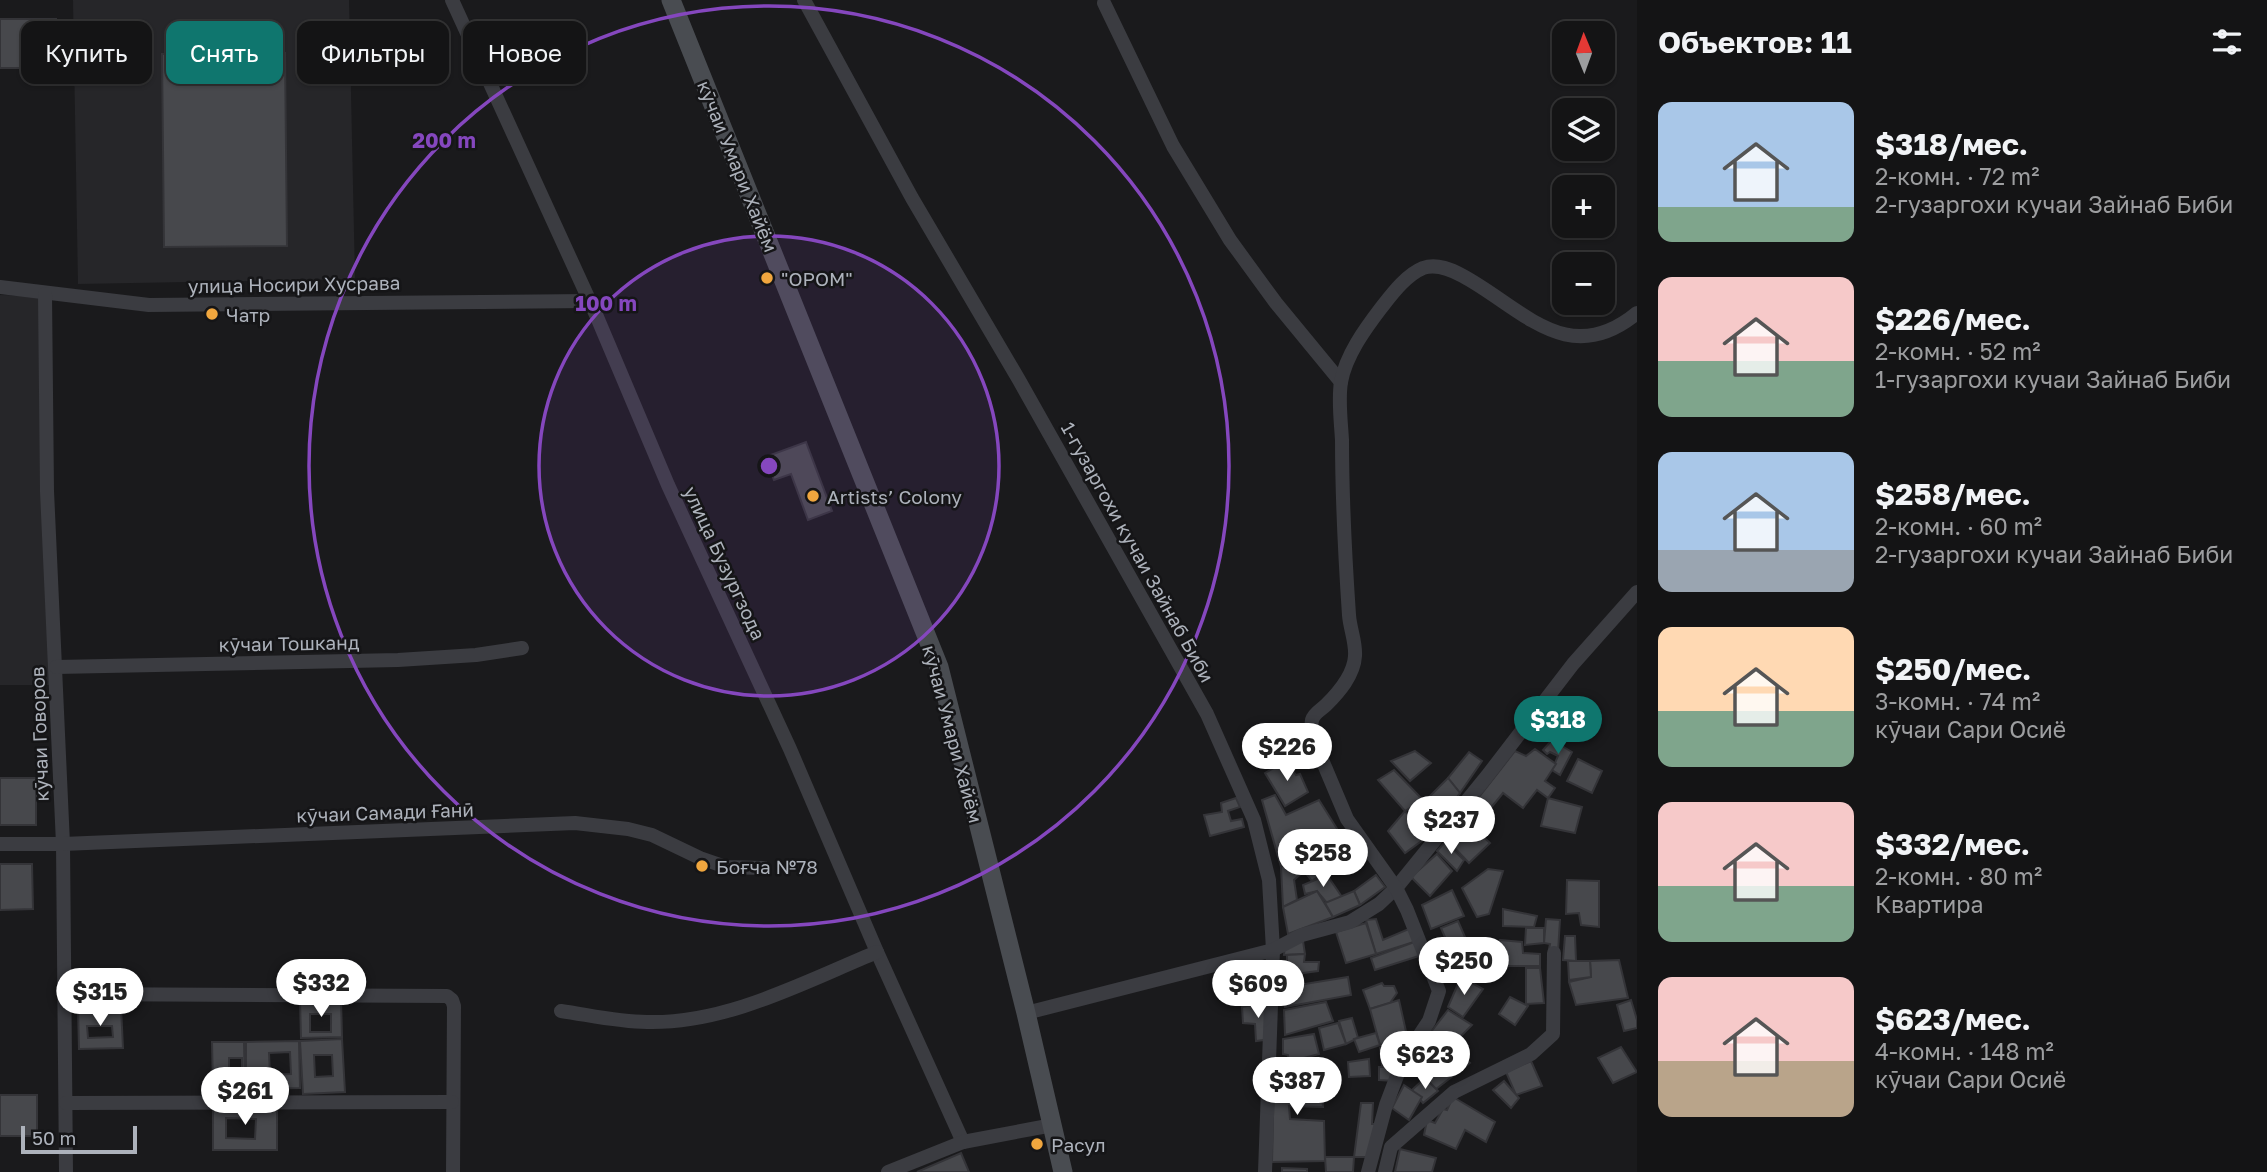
<!DOCTYPE html>
<html lang="ru">
<meta charset="utf-8">
<style>
body{margin:0;font-family:"Golos Text",sans-serif;background:#1d1d1e;color:#f1f3f6;height:100vh;display:flex;flex-direction:column;font-size:26px;white-space:nowrap}
*{box-sizing:border-box;margin:0}
p{font-size:23px;color:#9d9ea0}
.icon{flex:none;width:38px;height:38px;fill:none;stroke:currentColor;stroke-width:2;stroke-linecap:round;stroke-linejoin:round}
.map{position:relative;flex:1;overflow:hidden}
.drawer{display:flex;flex-direction:column;background:#141415;width:630px}
.drawer>*{flex:none}
.banner{position:absolute;left:21px;top:21px;width:665px;height:63px;display:flex;gap:14px}
.needle{width:46px;rotate:359deg}
.tools{position:absolute;left:1552px;top:21px;display:grid;gap:14px}
.tools a{display:grid;place-items:center;width:63px;height:63px;border-radius:14px;background:#141415;box-shadow:0 2px 5px #0004,0 0 0 2px #333334;font-size:35px}
.scale{position:absolute;left:21px;bottom:18px;width:116px;box-sizing:border-box;padding-left:7px;border:4px solid #adb2bb;border-top:0;font-size:19px;line-height:24px;white-space:nowrap;color:#adb2bb;-webkit-text-stroke:5px #151517;paint-order:stroke}
.price{position:absolute;translate:-50% -60px;padding:0 16px;border-radius:24px;background:#fff;color:#222;font-size:23px;line-height:46px;filter:drop-shadow(0 2px 4px #0008)}
.price::after{content:'';position:absolute;left:50%;top:42px;width:21px;height:16px;margin-left:-10px;background:inherit;clip-path:polygon(0 0,100% 0,50% 100%)}
.price.selected{background:#0f766e;color:#fff}
ul{padding:0;list-style:none}
li{display:flex;align-items:center;gap:21px;height:175px;padding:0 21px}
li span{display:grid;place-items:center;flex:none;width:196px;height:140px;border-radius:14px;color:#555}
li>.icon{margin-inline-start:auto}
span .icon{width:84px;height:84px;fill:#fffc;stroke-width:1}
li b{font-size:30px}
h2{display:flex;justify-content:space-between;align-items:center;height:84px;padding:0 21px;font-size:30px}
.tag{padding:0 24px;border-radius:14px;background:#141415;box-shadow:0 2px 5px #0004,0 0 0 2px #333334;font-size:24px;line-height:63px}
.tag.selected{background:#0f766e;color:#fff}
main{display:flex;flex:1;min-height:0}
.map>svg:first-child{display:block}
.built{fill:#262629}
.building{fill:#47484c;stroke:#343438;stroke-width:2;fill-rule:evenodd}
.lines{fill:none;stroke-linecap:round;stroke-linejoin:round}
.minor{stroke:#3b3c41;stroke-width:14}
.secondary{stroke:#494c51;stroke-width:19}
.ring{fill:none;stroke:#8547be;stroke-width:3.5}
.poi-dot{fill:#f0a63e;stroke:#151517;stroke-width:2.5}
.labels{text-anchor:middle;dominant-baseline:central;stroke-width:5;stroke-linejoin:round;paint-order:stroke}
.street-label{font-size:19px;fill:#adb2bb;stroke:#151517}
.poi-label{font-size:19px;fill:#adb2bb;stroke:#151517;text-anchor:start}
.centre{fill:#8547be;stroke:#151517;stroke-width:3.5}
.ring-label{font-size:21px;text-anchor:middle;font-weight:bold;fill:#8547be;stroke:#151517;stroke-width:5;stroke-linejoin:round;paint-order:stroke}
</style>
<main>
<div class="map">
<svg width="1637" height="1172" viewBox="0 0 1637 1172">
<rect width="100%" height="100%" fill="#1a1a1c"/>
<!-- built -->
<g class="built">
<polygon points="73,0 349,0 355,279 78,284"/>
<polygon points="0,295 39,296 51,685 0,685"/>
</g>
<!-- building -->
<g class="building">
<rect x="0" y="19" width="56" height="49"/>
<polygon points="285,53 287,246 164,247 162,54"/>
<polygon points="806,442 832,511 808,520 791,474 774,480 765,457"/>
<polygon points="1552,740 1572,752 1560,775 1552,770 1558,756 1550,752 1547,754 1543,750"/>
<polygon points="1535,749 1556,764 1545,781 1555,788 1548,798 1537,790 1523,808 1503,793 1477,825 1465,815 1515,751 1526,756"/>
<polygon points="1415,751 1431,763 1410,781 1391,761"/>
<polygon points="1469,752 1482,761 1460,793 1448,778"/>
<polygon points="1578,759 1602,771 1592,793 1567,781"/>
<polygon points="1286,761 1296,775 1300,774 1308,792 1285,806 1265,773"/>
<polygon points="1394,770 1423,800 1405,811 1378,780"/>
<rect x="0" y="778" width="36" height="47"/>
<polygon points="1448,778 1460,793 1438,822 1422,804"/>
<polygon points="1275,795 1286,815 1319,800 1341,835 1281,867 1262,800"/>
<polygon points="1236,798 1240,807 1228,811 1231,821 1242,819 1244,827 1210,836 1204,815 1222,812 1221,803"/>
<polygon points="1548,798 1582,807 1575,833 1541,826"/>
<polygon points="1405,811 1427,837 1405,853 1388,831"/>
<polygon points="1466,821 1490,843 1469,863 1449,842"/>
<polygon points="1335,842 1348,858 1321,874 1307,853"/>
<polygon points="1445,842 1464,860 1457,871 1437,851"/>
<polygon points="1307,853 1321,874 1312,881 1304,871 1294,880 1297,900 1283,907 1281,867"/>
<polygon points="1437,854 1452,871 1430,896 1411,877"/>
<polygon points="0,864 32,864 33,909 0,910"/>
<polygon points="1488,869 1503,871 1489,914 1477,917 1462,888"/>
<polygon points="1327,875 1342,897 1327,903 1317,891 1305,894 1303,885"/>
<polygon points="1376,875 1385,887 1360,905 1354,891"/>
<polygon points="1567,880 1599,881 1599,927 1581,925 1579,913 1566,914"/>
<polygon points="1452,890 1464,916 1431,929 1422,905"/>
<polygon points="1317,891 1333,917 1288,934 1283,907"/>
<polygon points="1354,891 1360,905 1333,917 1325,903"/>
<polygon points="1503,909 1537,916 1534,927 1503,926"/>
<polygon points="1376,919 1383,940 1411,928 1417,941 1376,954 1366,920"/>
<polygon points="1546,919 1560,920 1558,952 1549,949 1550,944 1544,943"/>
<polygon points="1458,921 1472,953 1454,958 1441,928"/>
<polygon points="1366,923 1376,954 1346,963 1336,932"/>
<polygon points="1526,928 1544,928 1544,943 1525,945"/>
<polygon points="1565,936 1575,936 1576,961 1563,960"/>
<polygon points="1500,940 1522,942 1523,953 1540,954 1540,966 1496,966"/>
<polygon points="1303,941 1305,954 1284,955 1285,944"/>
<polygon points="1417,941 1422,955 1375,970 1371,958"/>
<polygon points="1305,954 1304,962 1319,962 1318,971 1287,975 1287,955"/>
<polygon points="1619,960 1628,998 1576,1005 1569,982 1591,977 1590,961"/>
<polygon points="1568,961 1590,961 1591,977 1569,980"/>
<polygon points="1526,968 1540,968 1544,1003 1526,1004"/>
<polygon points="1348,977 1351,995 1285,1007 1286,987"/>
<polygon points="1461,977 1483,989 1463,1017 1448,1007"/>
<polygon points="1382,983 1384,986 1394,986 1397,993 1390,1003 1370,1009 1363,990"/>
<polygon points="1510,997 1528,1006 1515,1025 1499,1014"/>
<path d="M341,999L342,1037L301,1038L300,1000ZM310,1014H331V1032H310Z"/>
<polygon points="1399,1000 1407,1036 1380,1045 1370,1009"/>
<polygon points="1631,1000 1637,1020 1637,1028 1624,1031 1617,1005"/>
<polygon points="1268,1002 1271,1039 1256,1041 1255,1024 1243,1023 1242,1007"/>
<polygon points="1326,1002 1333,1021 1285,1035 1284,1010"/>
<path d="M121,1007L123,1048L79,1049L78,1008ZM87,1026H112L113,1037L88,1038Z"/>
<polygon points="1448,1010 1472,1025 1450,1047 1431,1032"/>
<polygon points="1352,1018 1358,1038 1346,1044 1339,1021"/>
<polygon points="1338,1023 1346,1044 1324,1050 1319,1028"/>
<polygon points="1431,1032 1450,1047 1457,1040 1461,1045 1449,1058 1438,1050 1424,1065 1414,1054"/>
<polygon points="1376,1033 1380,1045 1359,1052 1354,1039"/>
<polygon points="1314,1034 1319,1054 1289,1062 1288,1055 1283,1054 1283,1039"/>
<path d="M342,1039L345,1092L303,1094L300,1041ZM314,1055H332L333,1076L315,1077Z"/>
<path d="M299,1041L300,1088L246,1089V1042ZM290,1052L291,1074L270,1075L269,1053Z"/>
<path d="M212,1042H244L245,1086H213ZM229,1058H242V1073H229Z"/>
<polygon points="1396,1044 1399,1062 1382,1065 1380,1048"/>
<polygon points="1621,1047 1637,1072 1613,1083 1598,1058"/>
<polygon points="1457,1050 1470,1063 1436,1089 1425,1078"/>
<polygon points="1369,1059 1370,1076 1349,1077 1348,1062"/>
<polygon points="1531,1061 1542,1086 1516,1095 1506,1072"/>
<polygon points="1379,1067 1394,1067 1395,1081 1379,1080"/>
<polygon points="1320,1070 1323,1107 1289,1106 1290,1119 1324,1121 1325,1161 1272,1162 1274,1071"/>
<polygon points="1425,1078 1438,1091 1423,1103 1412,1090"/>
<polygon points="1504,1081 1519,1098 1511,1108 1493,1090"/>
<polygon points="1404,1085 1422,1097 1409,1120 1392,1108"/>
<rect x="0" y="1095" width="37" height="41"/>
<polygon points="1453,1097 1495,1122 1486,1142 1465,1130 1456,1149 1424,1135 1427,1120 1435,1123 1443,1109 1447,1110"/>
<polygon points="1361,1103 1373,1103 1372,1124 1377,1124 1369,1157 1354,1157"/>
<path d="M213,1104H277V1150H213ZM226,1118L256,1119L255,1139L226,1138Z"/>
<polygon points="1400,1149 1436,1158 1432,1172 1395,1172"/>
<polygon points="961,1153 969,1172 917,1172"/>
<polygon points="1325,1157 1354,1157 1353,1172 1326,1172"/>
<polygon points="1282,1168 1307,1169 1307,1172 1282,1172"/>
</g>
<g class="lines">
<!-- minor -->
<g class="minor">
<polyline points="452,0 597,317 668,485 790,749 877,952 963,1142"/>
<polyline points="804,0 912,198 1019,380 1207,714 1254,820 1269,880 1273,950 1265,1172"/>
<polyline points="1104,3 1173,146 1230,240 1276,303 1341,382"/>
<polyline points="0,287 149,305 589,301"/>
<polyline points="45,294 47,491 63,844 66,1172"/>
<polyline points="56,667 398,660 476,655 522,648"/>
<polyline points="0,844 63,844 575,823 628,829 652,835 700,858 726,867 764,868"/>
<polyline points="65,994 447,996 452,1000 454,1006 453,1172"/>
<path d="M561,1011C589,1015 618,1022 647,1022C727,1024 804,982 877,952"/>
<polyline points="1026,1013 1273,950 1302,935 1350,922 1379,904 1396,888 1487,776 1573,664 1637,592"/>
<polyline points="66,1103 452,1102"/>
<polyline points="888,1172 963,1142 1053,1125"/>
<path d="M1368,1172L1386,1105L1403,1060L1429,1021L1439,991L1407,910L1396,888L1347,819L1312,736C1312,731 1311,725 1312,720C1314,713 1321,710 1326,705C1339,692 1354,675 1355,656C1356,642 1350,629 1349,615C1345,556 1342,498 1342,440C1341,422 1338,400 1341,382C1346,355 1365,329 1381,308C1392,294 1406,275 1423,268C1437,263 1452,270 1463,276C1522,308 1568,370 1637,313"/>
<polyline points="1385,1172 1391,1147 1454,1092 1531,1054 1553,1034 1554,953"/>
</g>
<!-- secondary -->
<polyline class="secondary" points="671,0 939,667 1026,1013 1063,1172"/>
</g>
<!-- distance rings -->
<circle cx="769" cy="466" r="230" fill="#8547be" fill-opacity=".12"/>
<g class="ring">
<circle cx="769" cy="466" r="230"/>
<circle cx="769" cy="466" r="460"/>
</g>
<!-- markers -->
<g class="poi-dot">
<circle cx="767" cy="278" r="7"/>
<circle cx="212" cy="314" r="7"/>
<circle cx="813" cy="496" r="7"/>
<circle cx="702" cy="866" r="7"/>
<circle cx="1037" cy="1144" r="7"/>
</g>
<g class="labels">
<!-- street labels -->
<g class="street-label">
<text transform="translate(738 166) rotate(68)">кӯчаи Умари Хайём</text>
<text transform="translate(294 284) rotate(-1)">улица Носири Хусрава</text>
<text transform="translate(1138 552) rotate(61)">1-гузаргохи кучаи Зайнаб Биби</text>
<text transform="translate(725 563) rotate(65)">улица Бузургзода</text>
<text transform="translate(289 643) rotate(-1)">кӯчаи Тошканд</text>
<text transform="translate(39 734) rotate(-92)">кӯчаи Говоров</text>
<text transform="translate(953 734) rotate(75)">кӯчаи Умари Хайём</text>
<text transform="translate(385 812) rotate(-2)">кӯчаи Самади Ғанӣ</text>
</g>
<!-- poi labels -->
<g class="poi-label">
<text x="781" y="278">"OPOM"</text>
<text x="226" y="314">Чатр</text>
<text x="827" y="496">Artists’ Colony</text>
<text x="716" y="866">Боғча №78</text>
<text x="1051" y="1144">Расул</text>
</g>
</g>
<circle cx="769" cy="466" r="10" class="centre"/>
<g class="ring-label">
<text x="444" y="148">200 m</text>
<text x="606" y="311">100 m</text>
</g>
</svg>
<div class="tools">
<a><svg class="needle" viewBox="-14 -14 28 28"><path d="M0-13l5 13h-10z" fill="#e53935"/><path d="M0 13l5-13h-10z" fill="#9d9ea0"/></svg></a>
<a><svg class="icon" aria-label="layers" viewBox="0 0 24 24"><path d="M12 4l9 5-9 5-9-5zM3 14l9 5 9-5"/></svg></a>
<a>+</a>
<a>−</a>
</div>
<div class="scale">50 m</div>
<b class="price selected" style="left:1558px;top:756px">$318</b>
<b class="price" style="left:1287px;top:783px">$226</b>
<b class="price" style="left:1451px;top:856px">$237</b>
<b class="price" style="left:1323px;top:889px">$258</b>
<b class="price" style="left:1464px;top:997px">$250</b>
<b class="price" style="left:321px;top:1019px">$332</b>
<b class="price" style="left:1258px;top:1020px">$609</b>
<b class="price" style="left:100px;top:1028px">$315</b>
<b class="price" style="left:1425px;top:1091px">$623</b>
<b class="price" style="left:1297px;top:1117px">$387</b>
<b class="price" style="left:245px;top:1127px">$261</b>
<div class="banner">
<a class="tag">Купить</a>
<a class="tag selected">Снять</a>
<a class="tag">Фильтры</a>
<a class="tag">Новое</a>
</div>
</div>
<section class="drawer">
<h2>Объектов: 11<svg class="icon" aria-label="filters" viewBox="0 0 24 24"><path d="M4 7h16M4 17h16"/><circle cx="9" cy="7" r="2"/><circle cx="15" cy="17" r="2"/></svg></h2>
<ul>
<li><span style="background:linear-gradient(#a9c7e8 75%,#7fa58c 0)"><svg class="icon" aria-label="home" viewBox="0 0 24 24"><path d="M3 11l9-7 9 7M6 9v11h12V9"/></svg></span><div><b>$318/мес.</b><p>2-комн. · 72 m²</p><p>2-гузаргохи кучаи Зайнаб Биби</p></div></li>
<li><span style="background:linear-gradient(#f6c9c9 60%,#7fa58c 0)"><svg class="icon" aria-label="home" viewBox="0 0 24 24"><path d="M3 11l9-7 9 7M6 9v11h12V9"/></svg></span><div><b>$226/мес.</b><p>2-комн. · 52 m²</p><p>1-гузаргохи кучаи Зайнаб Биби</p></div></li>
<li><span style="background:linear-gradient(#a9c7e8 70%,#9aa5b1 0)"><svg class="icon" aria-label="home" viewBox="0 0 24 24"><path d="M3 11l9-7 9 7M6 9v11h12V9"/></svg></span><div><b>$258/мес.</b><p>2-комн. · 60 m²</p><p>2-гузаргохи кучаи Зайнаб Биби</p></div></li>
<li><span style="background:linear-gradient(#ffd9b3 60%,#7fa58c 0)"><svg class="icon" aria-label="home" viewBox="0 0 24 24"><path d="M3 11l9-7 9 7M6 9v11h12V9"/></svg></span><div><b>$250/мес.</b><p>3-комн. · 74 m²</p><p>кӯчаи Сари Осиё</p></div></li>
<li><span style="background:linear-gradient(#f6c9c9 60%,#7fa58c 0)"><svg class="icon" aria-label="home" viewBox="0 0 24 24"><path d="M3 11l9-7 9 7M6 9v11h12V9"/></svg></span><div><b>$332/мес.</b><p>2-комн. · 80 m²</p><p>Квартира</p></div></li>
<li><span style="background:linear-gradient(#f6c9c9 60%,#b9a48a 0)"><svg class="icon" aria-label="home" viewBox="0 0 24 24"><path d="M3 11l9-7 9 7M6 9v11h12V9"/></svg></span><div><b>$623/мес.</b><p>4-комн. · 148 m²</p><p>кӯчаи Сари Осиё</p></div></li>
</ul>
</section>
</main>
